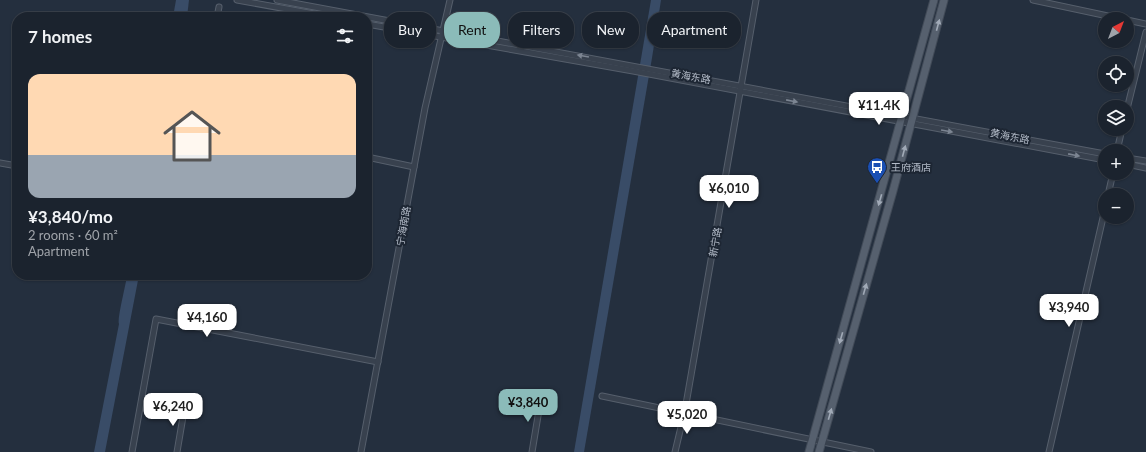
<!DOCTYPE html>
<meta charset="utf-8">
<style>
body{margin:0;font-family:Lato,"Noto Sans SC",sans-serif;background:#282f3a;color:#f1f3f6;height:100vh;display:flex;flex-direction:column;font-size:15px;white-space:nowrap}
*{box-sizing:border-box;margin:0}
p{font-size:13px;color:#a0a4aa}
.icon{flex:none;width:22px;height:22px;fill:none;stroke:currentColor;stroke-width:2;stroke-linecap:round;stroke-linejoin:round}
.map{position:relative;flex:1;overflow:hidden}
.side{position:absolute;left:12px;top:12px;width:360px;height:268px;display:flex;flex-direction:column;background:#1b232e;border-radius:16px;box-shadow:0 1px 3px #0004,0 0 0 1px #39404a}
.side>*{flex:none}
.guide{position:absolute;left:384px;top:12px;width:380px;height:36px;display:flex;gap:8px}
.needle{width:26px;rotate:42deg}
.fabs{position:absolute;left:1098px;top:12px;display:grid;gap:8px}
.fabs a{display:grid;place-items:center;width:36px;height:36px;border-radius:50%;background:#1b232e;box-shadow:0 1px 3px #0004,0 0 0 1px #39404a;font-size:20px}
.price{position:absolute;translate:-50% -34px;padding:0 9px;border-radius:8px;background:#fff;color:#222;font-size:13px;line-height:26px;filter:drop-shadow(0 1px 2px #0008)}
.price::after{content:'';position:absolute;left:50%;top:24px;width:12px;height:9px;margin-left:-6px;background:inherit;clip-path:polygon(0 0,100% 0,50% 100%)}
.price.on{background:#8bbbb9;color:#111}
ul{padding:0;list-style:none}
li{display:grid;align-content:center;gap:8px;height:212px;padding:0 16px}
li span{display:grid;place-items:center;height:124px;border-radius:12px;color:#555}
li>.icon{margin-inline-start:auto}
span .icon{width:72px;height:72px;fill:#fffc;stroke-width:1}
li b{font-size:17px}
h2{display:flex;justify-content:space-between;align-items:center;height:48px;padding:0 16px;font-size:17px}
.pill{padding:0 14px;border-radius:16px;background:#1b232e;box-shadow:0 1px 3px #0004,0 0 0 1px #39404a;font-size:14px;line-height:36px}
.pill.on{background:#8bbbb9;color:#111}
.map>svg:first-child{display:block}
.water{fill:#394c67}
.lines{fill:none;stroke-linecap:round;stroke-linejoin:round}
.minor-casing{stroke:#565f6c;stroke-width:7}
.major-casing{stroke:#414a57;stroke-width:9}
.minor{stroke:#38414e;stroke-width:5}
.major{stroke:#56606e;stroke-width:7}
.oneway{fill:#a1aab7}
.oneway2{fill:#7c8592}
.labels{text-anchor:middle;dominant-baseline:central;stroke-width:4;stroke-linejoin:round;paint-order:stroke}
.street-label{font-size:10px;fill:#b4bcc9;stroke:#1d2633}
.poi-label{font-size:10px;fill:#b4bcc9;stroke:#1d2633;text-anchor:start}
</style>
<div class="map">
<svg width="1146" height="452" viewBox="0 0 1146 452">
<rect width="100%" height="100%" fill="#242f3e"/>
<!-- water -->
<g class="water">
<polygon points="176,0 189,0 187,17 173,17"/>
<polygon points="651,0 661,0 652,58 584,452 574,452"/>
<path d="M127,275H139L105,452H94L119,324C117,318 126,285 127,275Z"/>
</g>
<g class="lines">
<!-- minor casing -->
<g class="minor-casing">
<g id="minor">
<polyline points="237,0 331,17"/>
<polyline points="277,0 1105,154"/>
<polyline points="1033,0 1122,19"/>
<polyline points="217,17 219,7"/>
<polyline points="1127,20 1146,24"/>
<polyline points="367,24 633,71 1105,160"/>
<polyline points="1127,109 1146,32"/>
<polyline points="1117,151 1122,129"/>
<polyline points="367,157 414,167"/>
<polyline points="1127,158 1146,161"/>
<polyline points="0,163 17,166"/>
<polyline points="1127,164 1146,168"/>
<polyline points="1108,195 1113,173"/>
<polyline points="602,396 871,452"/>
<polyline points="132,452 156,319 378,362"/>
<polyline points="177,452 185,405"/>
<polyline points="361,452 425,108 450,0"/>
<polyline points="532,452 541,398"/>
<polyline points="675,452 685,410 756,0"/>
<polyline points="1049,452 1105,209"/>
</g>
</g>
<!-- major casing -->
<g class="major-casing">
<g id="major">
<polyline points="809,452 934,0"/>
<polyline points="819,452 893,191 944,0"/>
</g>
</g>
<!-- minor -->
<use href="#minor" class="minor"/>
<!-- major -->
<use href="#major" class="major"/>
</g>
<!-- one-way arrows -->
<defs><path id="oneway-solid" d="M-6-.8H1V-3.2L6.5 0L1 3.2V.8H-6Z"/></defs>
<g class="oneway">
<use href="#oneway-solid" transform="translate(938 25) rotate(-75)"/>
<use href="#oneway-solid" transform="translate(904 151) rotate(-75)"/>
<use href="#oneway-solid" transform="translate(880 200) rotate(106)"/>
<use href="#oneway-solid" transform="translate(865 289) rotate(-74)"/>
<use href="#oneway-solid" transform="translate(841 338) rotate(106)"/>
<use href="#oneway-solid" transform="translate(830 414) rotate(-74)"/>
</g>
<g class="oneway2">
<use href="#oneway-solid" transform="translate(583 56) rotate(-170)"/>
<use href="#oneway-solid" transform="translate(792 101) rotate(11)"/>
<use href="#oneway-solid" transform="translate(947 131) rotate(10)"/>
<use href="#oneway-solid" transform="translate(1074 155) rotate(11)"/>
</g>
<!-- icons -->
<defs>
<g id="bus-pin" transform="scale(1)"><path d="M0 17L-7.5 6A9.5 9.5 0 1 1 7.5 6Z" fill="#1a4fb4" stroke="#1d2633"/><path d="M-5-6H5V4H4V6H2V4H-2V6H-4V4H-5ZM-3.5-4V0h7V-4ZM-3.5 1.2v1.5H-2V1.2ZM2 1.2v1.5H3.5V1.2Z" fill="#fff"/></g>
</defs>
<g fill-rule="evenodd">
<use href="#bus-pin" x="877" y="167"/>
</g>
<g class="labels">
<!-- street labels -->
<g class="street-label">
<text transform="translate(691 76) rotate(10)">黄海东路</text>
<text transform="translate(1010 136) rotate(11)">黄海东路</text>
<text transform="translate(403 226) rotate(-80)">宁海南路</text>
<text transform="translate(715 242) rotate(-80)">新宁路</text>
</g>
<!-- poi labels -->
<g class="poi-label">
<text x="891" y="167">王府酒店</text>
</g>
</g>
</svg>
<div class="fabs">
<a><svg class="needle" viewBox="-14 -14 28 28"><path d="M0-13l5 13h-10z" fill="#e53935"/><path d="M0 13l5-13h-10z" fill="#a0a4aa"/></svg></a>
<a><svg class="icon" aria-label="locate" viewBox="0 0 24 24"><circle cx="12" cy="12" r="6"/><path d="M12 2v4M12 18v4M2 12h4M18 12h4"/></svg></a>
<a><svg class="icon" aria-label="layers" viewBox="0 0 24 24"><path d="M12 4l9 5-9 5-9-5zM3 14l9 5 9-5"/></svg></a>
<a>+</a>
<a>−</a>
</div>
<b class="price" style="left:879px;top:126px">¥11.4K</b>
<b class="price" style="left:729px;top:209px">¥6,010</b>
<b class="price" style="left:1069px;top:328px">¥3,940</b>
<b class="price" style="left:207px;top:338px">¥4,160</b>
<b class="price on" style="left:528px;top:423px">¥3,840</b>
<b class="price" style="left:173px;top:427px">¥6,240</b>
<b class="price" style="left:687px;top:435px">¥5,020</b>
<div class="guide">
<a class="pill">Buy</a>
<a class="pill on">Rent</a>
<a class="pill">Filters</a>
<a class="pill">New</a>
<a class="pill">Apartment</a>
</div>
<section class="side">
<h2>7 homes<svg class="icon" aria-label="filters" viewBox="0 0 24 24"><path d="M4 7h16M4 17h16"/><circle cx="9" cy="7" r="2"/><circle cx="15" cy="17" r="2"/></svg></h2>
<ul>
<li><span style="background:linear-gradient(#ffd9b3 65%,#9aa5b1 0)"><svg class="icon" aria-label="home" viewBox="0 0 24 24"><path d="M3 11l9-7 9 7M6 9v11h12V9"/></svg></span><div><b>¥3,840/mo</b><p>2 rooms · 60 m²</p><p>Apartment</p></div></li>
</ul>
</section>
</div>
